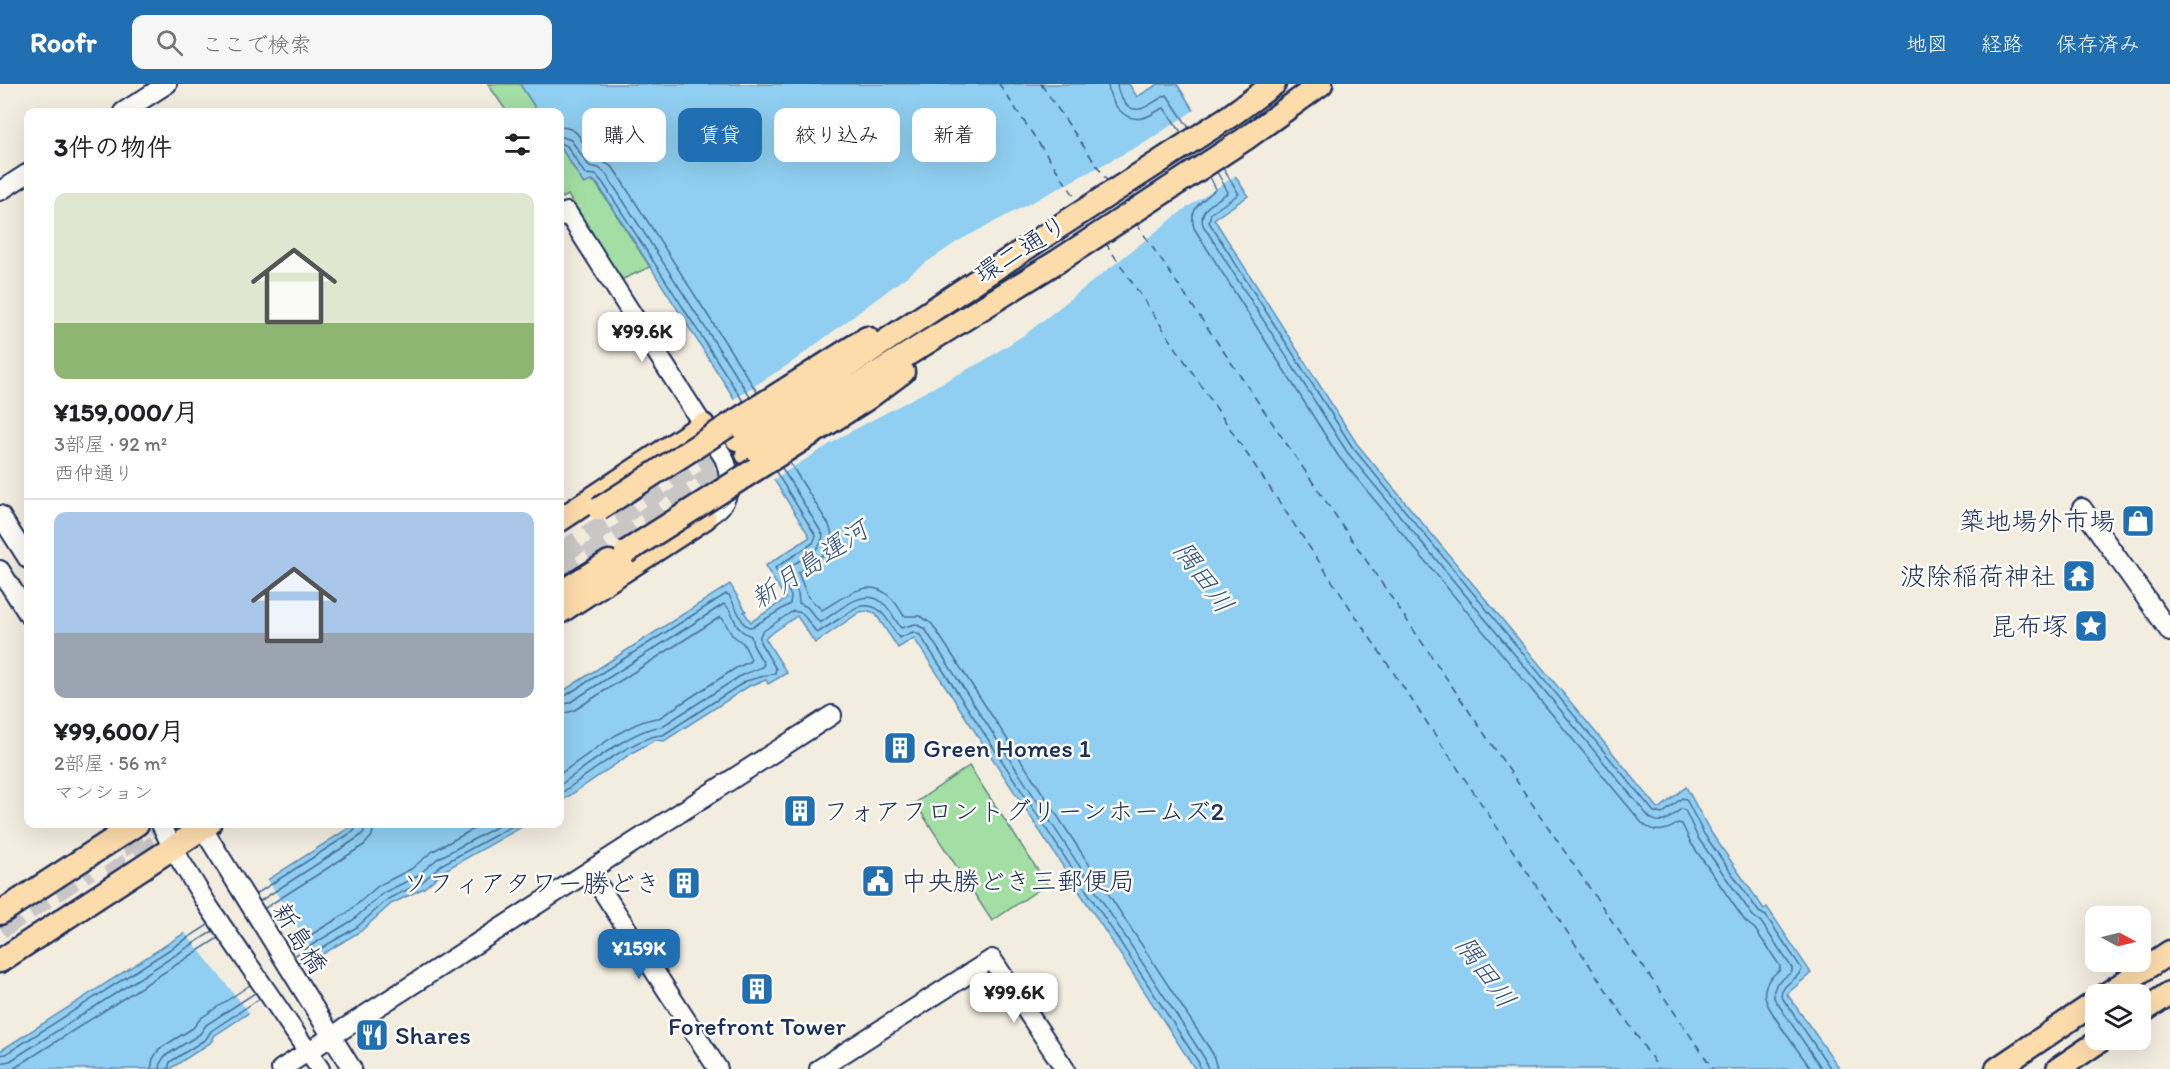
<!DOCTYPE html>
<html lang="ja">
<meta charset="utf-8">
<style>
body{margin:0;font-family:Itim,"Klee One",sans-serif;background:#f6f6f6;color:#202124;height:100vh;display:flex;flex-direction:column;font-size:22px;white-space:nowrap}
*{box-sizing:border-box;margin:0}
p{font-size:20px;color:#757577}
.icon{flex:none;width:33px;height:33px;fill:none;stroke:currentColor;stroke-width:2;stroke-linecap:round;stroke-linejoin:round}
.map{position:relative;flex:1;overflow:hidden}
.sheet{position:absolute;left:24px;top:24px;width:540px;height:720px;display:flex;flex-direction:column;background:#fff;border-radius:12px;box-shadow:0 6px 24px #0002}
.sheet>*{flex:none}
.hud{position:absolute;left:582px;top:24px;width:570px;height:54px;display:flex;gap:12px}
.needle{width:39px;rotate:97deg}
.controls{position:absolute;left:2085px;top:822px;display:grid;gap:12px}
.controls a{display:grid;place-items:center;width:66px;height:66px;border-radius:12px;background:#fff;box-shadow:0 6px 24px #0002;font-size:30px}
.price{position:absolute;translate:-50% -51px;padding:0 14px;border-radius:12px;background:#fff;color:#222;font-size:20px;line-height:39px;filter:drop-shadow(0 2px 3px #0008)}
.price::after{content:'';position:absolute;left:50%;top:36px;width:18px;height:14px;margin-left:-9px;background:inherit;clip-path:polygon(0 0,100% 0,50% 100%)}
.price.selected{background:#1f6fb2;color:#fff}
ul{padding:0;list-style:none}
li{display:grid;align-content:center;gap:12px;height:318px;padding:0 30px}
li+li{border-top:2px solid #e0e0e0}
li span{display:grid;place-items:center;height:186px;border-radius:12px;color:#555}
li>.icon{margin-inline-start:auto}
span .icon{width:108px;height:108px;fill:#fffc;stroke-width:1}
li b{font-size:26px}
h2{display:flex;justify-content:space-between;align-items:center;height:72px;padding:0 30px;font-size:26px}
.tag{padding:0 21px;border-radius:12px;background:#fff;box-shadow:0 6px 24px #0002;font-size:21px;line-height:54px}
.tag.selected{background:#1f6fb2;color:#fff}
header{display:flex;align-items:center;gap:36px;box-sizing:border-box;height:84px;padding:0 30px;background:#1f6fb2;color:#fff}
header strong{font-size:28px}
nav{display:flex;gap:33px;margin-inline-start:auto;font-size:21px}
.search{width:420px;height:54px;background:#f6f6f6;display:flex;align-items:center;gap:15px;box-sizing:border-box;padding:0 21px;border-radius:12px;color:#757577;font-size:22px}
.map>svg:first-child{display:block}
.green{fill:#a3dea4;stroke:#5f8681;stroke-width:1.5}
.water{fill:#90cff1;stroke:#618fb6;stroke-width:1.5}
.pier{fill:#f3ede0}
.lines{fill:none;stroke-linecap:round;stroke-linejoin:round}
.shore{stroke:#4a6f99;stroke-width:1.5}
.ferry{stroke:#385783;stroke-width:1.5;stroke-dasharray:8 6;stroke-linecap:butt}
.primary-tunnel{stroke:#c8c7c6;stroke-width:22;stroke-dasharray:22 11;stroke-linecap:butt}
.tertiary-casing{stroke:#1b2f5e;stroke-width:22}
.primary-casing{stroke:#1b2f5e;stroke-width:27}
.tertiary{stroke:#fdfcf7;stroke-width:18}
.primary{stroke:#fddcac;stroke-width:22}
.primary-bridge-casing{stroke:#1b2f5e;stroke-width:27;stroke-linecap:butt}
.primary-bridge{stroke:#fddcac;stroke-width:22}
.labels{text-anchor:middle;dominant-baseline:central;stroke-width:5;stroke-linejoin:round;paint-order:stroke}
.street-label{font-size:26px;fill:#1b2f5e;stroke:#fdfcf7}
.poi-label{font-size:26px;fill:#1b2f5e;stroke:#fdfcf7;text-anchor:end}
.water-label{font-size:27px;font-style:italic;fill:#385783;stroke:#fdfcf7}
</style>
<header>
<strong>Roofr</strong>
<div class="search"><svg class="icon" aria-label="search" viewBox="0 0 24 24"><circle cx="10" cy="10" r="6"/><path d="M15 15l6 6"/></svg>ここで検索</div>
<nav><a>地図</a><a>経路</a><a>保存済み</a></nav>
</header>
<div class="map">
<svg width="2170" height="985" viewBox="0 0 2170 985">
<rect width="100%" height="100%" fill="#f3ede0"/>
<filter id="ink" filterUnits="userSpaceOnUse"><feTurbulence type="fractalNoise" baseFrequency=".0167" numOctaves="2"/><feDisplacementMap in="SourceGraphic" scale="12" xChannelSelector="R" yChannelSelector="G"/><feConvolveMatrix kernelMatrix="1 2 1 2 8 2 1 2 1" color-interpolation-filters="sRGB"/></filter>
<g filter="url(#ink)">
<!-- green -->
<g class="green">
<polygon points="488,0 520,0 538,28 507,28"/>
<polygon points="560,62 584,100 589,97 595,98 650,183 621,196 568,111 563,114 560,110"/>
<polygon points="969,682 1047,800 992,837 915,719"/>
</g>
<!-- water -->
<g class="water">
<polygon points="520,0 1129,0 1137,13 1158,0 1177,0 1248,112 1214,135 1357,360 1659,725 1686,703 1710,747 1764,825 1767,823 1811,889 1787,910 1840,985 1195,985 914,554 898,564 875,529 869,527 860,528 815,559 797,532 765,554 787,589 768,600 766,596 749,602 664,657 655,656 635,667 560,718 560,609 730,500 746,527 744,528 751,538 786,515 765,482 810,453 761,375 765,363 599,102 593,96 584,100 560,62 560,28 538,28"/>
<polygon points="355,740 527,740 445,786 424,804 391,820 361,847 298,885 274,912 214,952 213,957 170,985 0,985 0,967"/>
</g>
<!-- pier -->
<g class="pier">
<polygon points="1196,25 1238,90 1186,124 1027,249 985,276 846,350 771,397 758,376 763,364 732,316 791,279 918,184 960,156 1146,58"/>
<polygon points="266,793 319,877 299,887 276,914 251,931 183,846"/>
</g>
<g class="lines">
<!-- shore -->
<g class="shore">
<path d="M1108,0C1109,17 1123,38 1142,34C1150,33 1157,26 1164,24L1181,48"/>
<path d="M1117,0C1117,7 1120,12 1124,18C1138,36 1154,15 1167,11L1189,44"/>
<path d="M560,43C584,44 579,61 593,73C600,78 608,78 614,85L757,308"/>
<polyline points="560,52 571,56 589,82 599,84 606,90 750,313"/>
<polyline points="560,59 567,62 585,90 596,91 603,99 743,317"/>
<path d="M1223,84L1239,110L1211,129L1209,138L1353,364L1654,728L1662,730L1682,714L1686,715L1704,750L1759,828L1766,832L1802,885C1798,896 1782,899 1781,912L1831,985"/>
<path d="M1217,88L1228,108C1217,118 1198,123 1203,141L1347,368L1649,733C1662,743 1670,734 1681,725L1685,726L1698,754L1753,832L1761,838L1792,884V888L1777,899L1774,906V914L1822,985"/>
<path d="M1210,93L1216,105C1203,117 1188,123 1194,144L1339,373L1642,739C1654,750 1666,748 1678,739L1682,740L1691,759L1745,837L1755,845L1780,882V886C1771,892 1763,901 1765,913C1767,927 1802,971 1811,985"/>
<path d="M790,379L829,441C841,469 814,475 798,489L808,513L822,526C842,515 868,491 890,513C896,518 900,526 904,532H920L932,540L1213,970L1217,985"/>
<path d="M782,384L823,451C822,469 797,476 785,486L798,509L799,519L807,523L820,539C836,529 865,500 884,520C891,526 895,536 901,544L915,540L925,545L1205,975L1208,985"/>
<polyline points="560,613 565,612 726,510 729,511 744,540 749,543 754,542 790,520 791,512 775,484 813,459 816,452 776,388"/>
<path d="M560,621L569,619L724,520C737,529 730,544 751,552L753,561L764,580L762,583L742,591L661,643C635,643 583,685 560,701"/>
<path d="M560,630L573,627L720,533L723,535L732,551L743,559L751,575L749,578L736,584L659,634C630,635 584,674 560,690"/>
<path d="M560,710C583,694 637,651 663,651L746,597L775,589L776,585L760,558V552L762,548L793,527L802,529L817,549L858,523C881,516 888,538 899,554L913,548L920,551L1199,979L1200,985"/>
<polyline points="256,810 354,747 357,740"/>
<polyline points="260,817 359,753 364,748 365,740"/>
<polyline points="265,824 364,761 372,752 374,740"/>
<polyline points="289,864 347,829 378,802 411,785 433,767 483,740"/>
<polyline points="294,872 353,836 383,809 416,793 437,775 502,740"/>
<polyline points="298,878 357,843 388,815 421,799 441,781 516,740"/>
<polyline points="0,971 6,970 208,841"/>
<polyline points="0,979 10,977 213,847"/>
<polyline points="13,985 218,854"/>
<polyline points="151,985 153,975 159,965 193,944 201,934 250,901"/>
<polyline points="160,985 161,978 165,972 200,950 206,941 255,909"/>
<polyline points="168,985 170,978 206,955 211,947 259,915"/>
</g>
<!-- ferry -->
<g class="ferry">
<polyline points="999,0 1077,116"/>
<polyline points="1041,0 1108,98"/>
<polyline points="1136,139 1713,985"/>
<polyline points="1105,158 1659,985"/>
</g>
<!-- primary-tunnel -->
<g class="primary-tunnel">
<polyline points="560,470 737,355"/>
<polyline points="560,490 747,370"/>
<polyline points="121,763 156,740"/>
<polyline points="110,792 189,740"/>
<polyline points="0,844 89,785"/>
</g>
<!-- tertiary casing -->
<g class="tertiary-casing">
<g id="tertiary">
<polyline points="123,28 167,0"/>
<polyline points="0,107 28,89"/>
<path d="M560,133L567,128L724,374C730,388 732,409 721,422C717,427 710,431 705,434"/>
<polyline points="2082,424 2170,548"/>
<polyline points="0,431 28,475"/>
<polyline points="0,486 28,530"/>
<polyline points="161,740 172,763 209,823 320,985"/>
<polyline points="200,740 352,985"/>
<polyline points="590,788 718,985"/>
<polyline points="281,985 832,631"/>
<polyline points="819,985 992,875 1065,985"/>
</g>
</g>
<!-- primary casing -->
<g class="primary-casing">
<g id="primary">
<polyline points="728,342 867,254"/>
<polyline points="737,355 1043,153 1230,32 1274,0"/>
<polyline points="747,370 1058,177 1245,55 1321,0"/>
<polyline points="756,385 868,314 903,288"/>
<polyline points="560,436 703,341"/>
<polyline points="560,509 609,478"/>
<polyline points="560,528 705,434"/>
<polyline points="0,829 137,740"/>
<polyline points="0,877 209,740"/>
<polyline points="2107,910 2170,868"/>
<polyline points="2140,929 2170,909"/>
<polyline points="1997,985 2096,918"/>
<polyline points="2058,985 2101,956"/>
</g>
</g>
<!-- tertiary -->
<use href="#tertiary" class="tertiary"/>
<!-- primary -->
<use href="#primary" class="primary"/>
<!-- primary-bridge casing -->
<g class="primary-bridge-casing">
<g id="primary-bridge">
<polyline points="599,425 728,342"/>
<polyline points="626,468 756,385"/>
</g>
</g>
<!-- primary-bridge -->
<use href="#primary-bridge" class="primary-bridge"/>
</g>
</g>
<!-- icons -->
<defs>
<g id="shop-square" transform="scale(1.725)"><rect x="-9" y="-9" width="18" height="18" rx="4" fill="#1f6fb2" stroke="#fdfcf7"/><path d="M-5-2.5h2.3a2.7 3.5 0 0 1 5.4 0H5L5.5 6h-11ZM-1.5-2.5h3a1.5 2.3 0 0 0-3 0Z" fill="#fff"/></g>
<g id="temple-square" transform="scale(1.725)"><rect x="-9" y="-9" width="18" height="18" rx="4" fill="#1f6fb2" stroke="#fdfcf7"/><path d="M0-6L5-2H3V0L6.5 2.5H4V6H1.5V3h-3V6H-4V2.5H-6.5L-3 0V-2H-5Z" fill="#fff"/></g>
<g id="sight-square" transform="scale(1.725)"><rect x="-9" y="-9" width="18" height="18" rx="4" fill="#1f6fb2" stroke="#fdfcf7"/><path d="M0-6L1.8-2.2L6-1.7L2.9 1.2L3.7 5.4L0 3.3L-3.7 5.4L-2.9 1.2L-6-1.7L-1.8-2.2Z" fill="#fff"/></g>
<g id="building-square" transform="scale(1.725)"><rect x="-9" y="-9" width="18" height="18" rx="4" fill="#1f6fb2" stroke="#fdfcf7"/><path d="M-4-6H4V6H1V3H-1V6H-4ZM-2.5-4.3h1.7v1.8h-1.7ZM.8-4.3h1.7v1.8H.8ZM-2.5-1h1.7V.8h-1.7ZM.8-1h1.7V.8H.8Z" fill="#fff"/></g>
<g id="civic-square" transform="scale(1.725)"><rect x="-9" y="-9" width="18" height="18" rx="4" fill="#1f6fb2" stroke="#fdfcf7"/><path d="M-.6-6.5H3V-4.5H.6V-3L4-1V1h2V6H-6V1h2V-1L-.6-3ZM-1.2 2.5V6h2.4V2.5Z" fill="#fff"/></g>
<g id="restaurant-square" transform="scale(1.725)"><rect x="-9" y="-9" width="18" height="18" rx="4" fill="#1f6fb2" stroke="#fdfcf7"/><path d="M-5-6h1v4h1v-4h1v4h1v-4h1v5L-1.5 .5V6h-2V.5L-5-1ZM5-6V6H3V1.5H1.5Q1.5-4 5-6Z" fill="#fff"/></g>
</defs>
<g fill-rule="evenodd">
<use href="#shop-square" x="2138" y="437"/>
<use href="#temple-square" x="2079" y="492"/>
<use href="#sight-square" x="2091" y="542"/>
<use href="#building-square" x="900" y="664"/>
<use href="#building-square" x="800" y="727"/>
<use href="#civic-square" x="878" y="797"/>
<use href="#building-square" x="684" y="799"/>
<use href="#building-square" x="757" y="905"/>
<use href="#restaurant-square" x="372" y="951"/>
</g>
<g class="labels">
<!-- street labels -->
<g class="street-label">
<text transform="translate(1021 165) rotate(-32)">環二通り</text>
<text transform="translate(300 854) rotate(58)">新島橋</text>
</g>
<!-- poi labels -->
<g class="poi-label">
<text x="2115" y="437">築地場外市場</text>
<text x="2056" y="492">波除稲荷神社</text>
<text x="2068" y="542">昆布塚</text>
<text x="923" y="664" text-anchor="start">Green Homes 1</text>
<text x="823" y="727" text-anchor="start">フォアフロントグリーンホームズ2</text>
<text x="901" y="797" text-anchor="start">中央勝どき三郵便局</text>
<text x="661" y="799">ソフィアタワー勝どき</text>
<text x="757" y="942" text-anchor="middle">Forefront Tower</text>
<text x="395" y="951" text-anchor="start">Shares</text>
</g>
<!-- water labels -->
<g class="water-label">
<text transform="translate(809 480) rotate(-34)">新月島運河</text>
<text transform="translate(1204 493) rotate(54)">隅田川</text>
<text transform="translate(1486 888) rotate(54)">隅田川</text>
</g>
</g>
</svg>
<div class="controls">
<a><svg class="needle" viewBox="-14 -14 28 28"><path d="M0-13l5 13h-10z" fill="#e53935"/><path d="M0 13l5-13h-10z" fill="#757577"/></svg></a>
<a><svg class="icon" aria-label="layers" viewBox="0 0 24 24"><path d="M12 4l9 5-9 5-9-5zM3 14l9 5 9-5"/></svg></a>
</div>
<b class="price" style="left:642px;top:279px">¥99.6K</b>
<b class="price selected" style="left:639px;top:896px">¥159K</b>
<b class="price" style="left:1014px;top:940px">¥99.6K</b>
<div class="hud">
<a class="tag">購入</a>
<a class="tag selected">賃貸</a>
<a class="tag">絞り込み</a>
<a class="tag">新着</a>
</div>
<section class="sheet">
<h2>3件の物件<svg class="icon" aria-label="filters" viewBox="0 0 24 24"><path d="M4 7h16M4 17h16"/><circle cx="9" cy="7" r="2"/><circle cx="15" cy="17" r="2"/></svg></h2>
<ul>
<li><span style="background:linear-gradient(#dfe7d0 70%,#8fb573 0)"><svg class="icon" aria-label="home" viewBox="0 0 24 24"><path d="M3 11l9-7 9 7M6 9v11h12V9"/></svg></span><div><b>¥159,000/月</b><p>3部屋 · 92 m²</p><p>西仲通り</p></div></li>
<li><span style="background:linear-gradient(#a9c7e8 65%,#9aa5b1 0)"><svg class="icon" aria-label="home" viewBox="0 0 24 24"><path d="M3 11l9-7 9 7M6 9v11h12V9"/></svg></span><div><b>¥99,600/月</b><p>2部屋 · 56 m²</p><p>マンション</p></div></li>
</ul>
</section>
</div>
